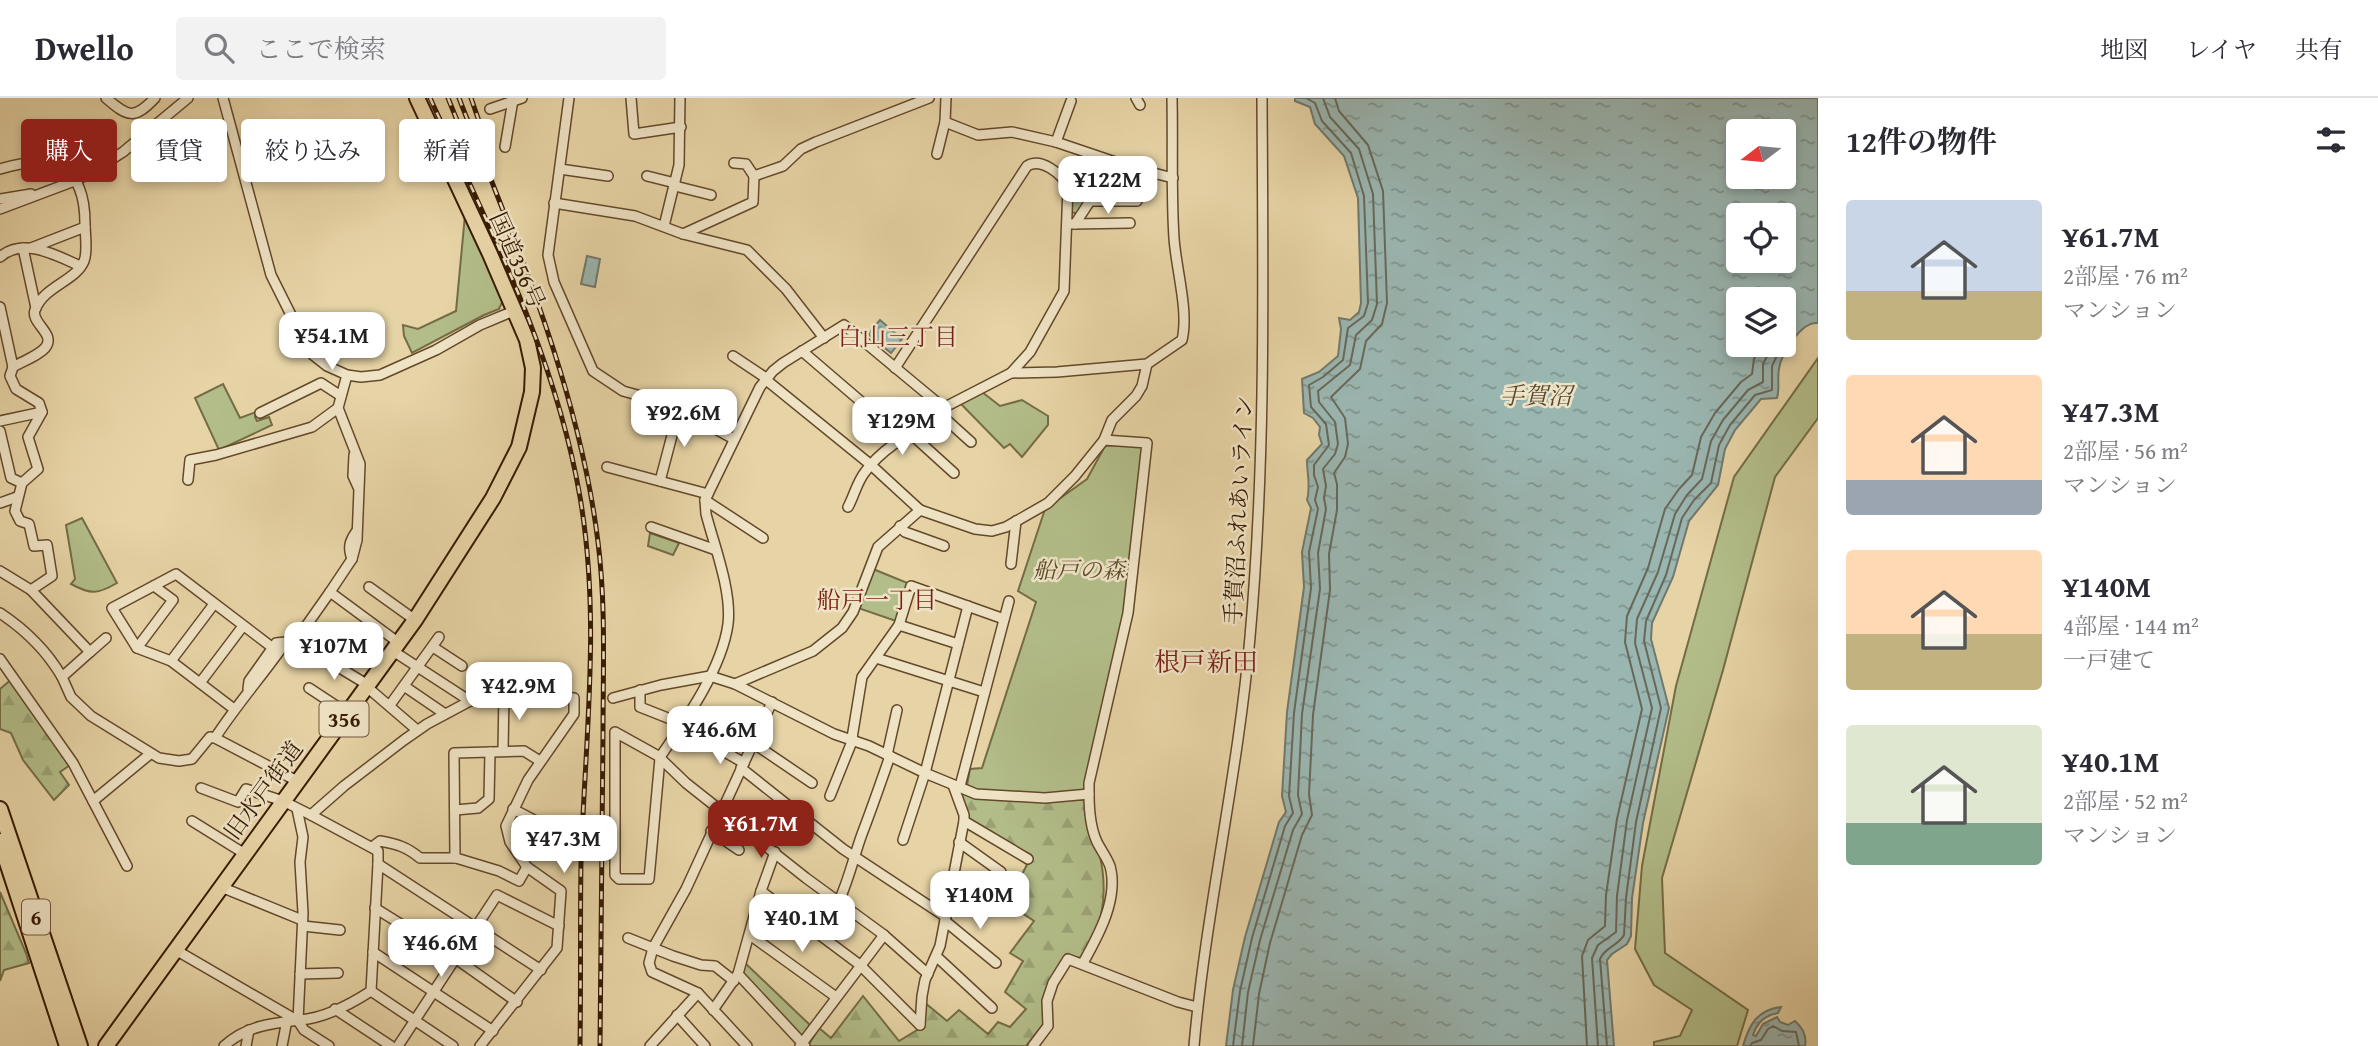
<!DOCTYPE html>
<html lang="ja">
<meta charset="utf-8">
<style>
body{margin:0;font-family:"Gentium Book Plus","Noto Serif JP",serif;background:#f2f2f3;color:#2b2b33;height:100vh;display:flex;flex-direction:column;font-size:26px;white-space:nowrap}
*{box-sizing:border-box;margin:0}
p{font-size:23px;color:#7c7c81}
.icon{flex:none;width:38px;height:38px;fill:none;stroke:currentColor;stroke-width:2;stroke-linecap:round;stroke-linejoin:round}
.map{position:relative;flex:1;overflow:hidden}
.panel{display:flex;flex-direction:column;background:#fff;width:560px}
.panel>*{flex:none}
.top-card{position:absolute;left:21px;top:21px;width:665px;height:63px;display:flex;gap:14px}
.needle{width:46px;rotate:254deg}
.fabs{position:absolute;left:1726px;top:21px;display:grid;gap:14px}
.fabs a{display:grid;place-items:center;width:70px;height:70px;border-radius:7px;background:#fff;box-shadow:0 4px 10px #0003;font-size:35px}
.price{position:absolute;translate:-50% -60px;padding:0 16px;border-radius:14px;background:#fff;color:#222;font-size:23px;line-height:46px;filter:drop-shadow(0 2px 4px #0008)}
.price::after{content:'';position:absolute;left:50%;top:42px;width:21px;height:16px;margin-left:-10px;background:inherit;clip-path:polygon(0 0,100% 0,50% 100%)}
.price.current{background:#8f2418;color:#fff}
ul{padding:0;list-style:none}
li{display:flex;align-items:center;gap:21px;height:175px;padding:0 28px}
li span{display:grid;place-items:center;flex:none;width:196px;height:140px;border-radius:7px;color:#555}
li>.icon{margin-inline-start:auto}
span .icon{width:84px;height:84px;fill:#fffc;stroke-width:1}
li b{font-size:30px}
h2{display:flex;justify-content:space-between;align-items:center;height:84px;padding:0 28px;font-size:30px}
.pill{padding:0 24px;border-radius:7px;background:#fff;box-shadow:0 4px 10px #0003;font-size:24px;line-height:63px}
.pill.current{background:#8f2418;color:#fff}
header{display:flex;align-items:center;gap:42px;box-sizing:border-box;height:98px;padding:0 35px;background:#fff;border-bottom:2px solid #e1e1e2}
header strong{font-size:33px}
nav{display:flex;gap:38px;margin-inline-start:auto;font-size:24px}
.search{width:490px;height:63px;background:#f2f2f3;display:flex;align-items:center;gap:18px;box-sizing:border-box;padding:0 24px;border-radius:7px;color:#7c7c81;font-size:26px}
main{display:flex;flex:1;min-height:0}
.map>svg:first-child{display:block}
.forest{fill:url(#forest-firs);stroke:#746c45;stroke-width:2}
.green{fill:#b2bd89;stroke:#746c45;stroke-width:2}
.water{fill:url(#water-ripples);stroke:#72786b;stroke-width:2;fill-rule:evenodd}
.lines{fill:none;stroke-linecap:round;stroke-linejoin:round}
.shore{stroke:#686859;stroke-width:2}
.minor-casing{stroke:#63482a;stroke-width:12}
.highway-casing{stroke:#371a01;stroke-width:18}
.minor{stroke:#efe3c5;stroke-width:9}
.highway{stroke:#e7d4a6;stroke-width:14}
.rail-casing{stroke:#371a01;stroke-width:5}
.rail{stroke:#efe3c5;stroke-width:2.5;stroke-dasharray:8;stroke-linecap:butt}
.labels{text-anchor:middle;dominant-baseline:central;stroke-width:5;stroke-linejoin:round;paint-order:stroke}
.shield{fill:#efe3c5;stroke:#6e563c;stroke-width:2}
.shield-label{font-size:21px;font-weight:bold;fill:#371a01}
.street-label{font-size:23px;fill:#371a01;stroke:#efe3c5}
.park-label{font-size:23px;font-style:italic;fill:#5c4b2a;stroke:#efe3c5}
.neighbourhood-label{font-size:24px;fill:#7a1f14;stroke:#efe3c5}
.water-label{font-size:24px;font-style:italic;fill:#554936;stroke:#efe3c5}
.quarter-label{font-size:26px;fill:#7a1f14;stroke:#efe3c5}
</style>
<header>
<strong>Dwello</strong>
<div class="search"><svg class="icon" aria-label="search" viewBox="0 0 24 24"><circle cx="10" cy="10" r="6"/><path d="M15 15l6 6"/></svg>ここで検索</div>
<nav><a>地図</a><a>レイヤ</a><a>共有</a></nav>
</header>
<main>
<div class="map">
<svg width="1818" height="948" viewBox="0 0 1818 948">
<defs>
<pattern id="forest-firs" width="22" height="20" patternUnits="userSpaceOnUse" patternTransform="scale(1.75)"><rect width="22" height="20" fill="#b2bd89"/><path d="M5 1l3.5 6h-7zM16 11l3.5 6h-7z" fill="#9aa274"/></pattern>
<pattern id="water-ripples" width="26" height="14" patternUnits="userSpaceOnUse" patternTransform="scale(1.75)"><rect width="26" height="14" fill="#9ab6b1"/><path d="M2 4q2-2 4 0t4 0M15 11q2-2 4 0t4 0" fill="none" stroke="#7e938e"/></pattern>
</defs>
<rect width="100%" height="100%" fill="#e7d4a6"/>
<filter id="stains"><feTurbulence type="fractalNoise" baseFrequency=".00286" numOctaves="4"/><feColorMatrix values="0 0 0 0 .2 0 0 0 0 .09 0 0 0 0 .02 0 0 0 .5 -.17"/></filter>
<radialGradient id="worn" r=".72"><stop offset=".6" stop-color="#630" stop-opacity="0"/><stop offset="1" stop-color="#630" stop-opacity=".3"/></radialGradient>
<!-- forest -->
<g class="forest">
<polygon points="13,580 73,665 60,674 69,687 54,702 23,662 11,635 0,631 0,591"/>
<path d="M961,693L975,699L1085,702C1097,745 1113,786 1097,831C1093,841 1087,850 1082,860L1065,858L1044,925L1026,948H810L809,946L819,930L831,940L863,898L899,943L922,929L924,904L947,923L959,912L988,936L998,924L1010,929L1026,911L1005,894L1023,863L1010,855L1034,823L1007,805L1031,759L967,720Z"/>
<polygon points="0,794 26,855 29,865 4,872 0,883"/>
</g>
<!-- green -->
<g class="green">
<polygon points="1071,91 1088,100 1078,116 1071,114"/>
<polygon points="465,117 504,200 499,211 484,217 412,255 404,238 403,227 418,231 456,213"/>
<polygon points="1818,260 1818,320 1775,379 1723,572 1662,780 1665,855 1748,912 1737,948 1654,948 1654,944 1680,938 1692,912 1654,887 1635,851 1642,768 1676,588 1734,379"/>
<polygon points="223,286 240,320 256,314 255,319 257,323 269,319 272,327 219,352 195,300"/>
<polygon points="982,294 1000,308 1022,302 1048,318 1048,327 1022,359 1010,346 1004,350 961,306"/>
<polygon points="641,302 657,305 655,314 637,318"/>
<polygon points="1129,346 1142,348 1144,350 1126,510 1086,693 1045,698 977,692 967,687 970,671 982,670 1036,504 1018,493 1045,411 1087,381 1105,348"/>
<path d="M82,420L117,485C98,496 91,497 71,486L75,481L66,427Z"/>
<polygon points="650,435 679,445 673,457 648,448"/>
<polygon points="873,471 910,486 896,523 858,510"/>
<polygon points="744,864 811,928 803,941 740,875"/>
</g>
<!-- water -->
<g class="water">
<path d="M1295,0H1818V225C1801,223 1781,256 1779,271C1777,281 1780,290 1777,300L1761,301L1735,332L1725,351L1718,387L1689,423L1673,479L1652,525L1651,541L1669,610L1643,725L1632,800L1631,838L1627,846L1612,856L1607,862L1614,948H1226L1233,892L1245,839L1279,724L1286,714L1282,698L1287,614L1304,489L1302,454L1311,410L1307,402C1311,388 1307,377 1307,362L1322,346L1319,337L1320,329L1313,320L1304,315L1302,281L1319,274L1338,258L1341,231L1339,220L1350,222L1359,214L1361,205L1358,100L1344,58L1315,26L1310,9L1295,3ZM1783,33V79H1738V33ZM1783,117V163H1738V117ZM1783,201V247H1738V201Z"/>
<polygon points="587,158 600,161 595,189 581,186"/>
<polygon points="880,222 902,241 891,255 868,236"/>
<path d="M1781,909L1778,915C1765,917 1757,924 1753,937L1756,938L1763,926L1777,919L1780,924L1788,927L1795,923C1803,930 1807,938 1805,948H1743C1749,927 1757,912 1781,909Z"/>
</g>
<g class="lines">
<!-- shore -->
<g class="shore">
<polyline points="1233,948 1240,893 1252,840 1285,728 1293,715 1289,698 1294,615 1311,490 1309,454 1318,411 1315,402 1318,389 1314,377 1314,367 1329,347 1326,326 1311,309 1309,287 1323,279 1343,262 1348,230 1364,218 1368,205 1364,98 1351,55 1322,23 1315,5 1306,0"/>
<polyline points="1242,948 1248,894 1260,842 1293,732 1302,716 1298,697 1302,616 1320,491 1318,455 1326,411 1324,400 1326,388 1323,371 1335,356 1338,346 1335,324 1319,304 1318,293 1350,267 1356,237 1372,222 1377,206 1373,96 1359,51 1330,19 1323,0"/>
<polyline points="1253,948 1259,896 1270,845 1302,737 1312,717 1309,696 1313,617 1330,492 1329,456 1337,412 1337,386 1334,375 1345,359 1348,346 1345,320 1331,299 1360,271 1366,243 1382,226 1387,205 1383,93 1368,47 1339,13 1335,0"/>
<polyline points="1587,948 1582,858 1588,842 1605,828 1606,797 1617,721 1642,611 1625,544 1627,518 1648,470 1665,411 1679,391 1692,377 1701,339 1715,315 1741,284 1752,276 1754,261 1761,247"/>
<polyline points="1598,948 1592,860 1598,847 1616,834 1617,798 1627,722 1652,610 1635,545 1637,521 1658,474 1675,416 1687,397 1702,381 1711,343 1723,322 1748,292 1763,284 1763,266 1773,247"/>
<path d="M1607,948L1600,861C1605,849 1618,848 1624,837L1626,800L1636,724L1661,610L1644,543L1646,523L1666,477L1682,420L1694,402L1711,385L1719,347L1730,327L1755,297L1772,292V268L1782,247"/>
<polyline points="1750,948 1752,945 1761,942 1768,931 1773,928 1782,933 1796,934 1799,948"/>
</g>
<!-- minor casing -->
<g class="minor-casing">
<g id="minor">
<path d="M106,0C128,19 134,22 155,0"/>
<polyline points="223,0 271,177 304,243 313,257 327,268 347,277 361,279 380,277 436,252 480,227 516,212"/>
<polyline points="569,0 548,157 554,184 593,273 623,293 669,306 734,341"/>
<polyline points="631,0 634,36 681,29"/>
<polyline points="1136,0 1140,7"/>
<polyline points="490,11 522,0"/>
<polyline points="945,24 978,37 1012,34 1056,44 1130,69 1173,80"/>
<polyline points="1056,44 1071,3"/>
<polyline points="505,49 513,2"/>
<polyline points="937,56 945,24 946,0"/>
<polyline points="734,65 746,66 754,78"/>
<path d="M0,71C53,55 85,66 85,126C85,136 88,154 84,163C76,183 44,188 35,212C30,225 57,236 45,250C38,258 23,263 13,269L10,278L16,291L39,305L42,314L28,339L38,371L22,385L15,413L20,423L29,426L34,448L47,447L52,478L31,492L90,554L62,579L71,599L91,618L159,660L179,663L192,661L210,639L215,640L297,683"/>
<polyline points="560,71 608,78"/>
<polyline points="647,78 675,85"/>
<polyline points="675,88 711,97"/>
<polyline points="0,101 31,96"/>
<polyline points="554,105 635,118 683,136 747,152 786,191 824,240"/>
<polyline points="0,111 77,82 98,70 123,54 188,0"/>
<polyline points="1072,126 1130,125"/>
<polyline points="1075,126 1090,103 1137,103"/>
<polyline points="664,128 679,67 680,0"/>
<polyline points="683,136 753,104 754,78 783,68 801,51 816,44 929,0"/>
<polyline points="23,150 36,210"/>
<polyline points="31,150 85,129"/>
<path d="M0,159C23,139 56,157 80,168"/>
<polyline points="0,209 13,269"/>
<polyline points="802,253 872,313"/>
<polyline points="733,258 766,280"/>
<path d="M895,270L1027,68C1041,59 1062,76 1068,89L1064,193L1030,254L1011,275"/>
<polyline points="347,277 338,310 360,366 357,442 352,461 330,494 399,545"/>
<polyline points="765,281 871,367 920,412"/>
<polyline points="260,315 321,285 341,298"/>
<polyline points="941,317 971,344"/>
<polyline points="0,323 42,314"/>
<polyline points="0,333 11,380 22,385"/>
<polyline points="911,336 954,375"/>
<polyline points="354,357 353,378 358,389"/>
<polyline points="607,369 708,396"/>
<polyline points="188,382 190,362 216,357 312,329 338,310"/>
<polyline points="660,383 679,311"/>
<polyline points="705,402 763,440"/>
<polyline points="0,405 17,399"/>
<path d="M848,409C854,398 857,384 865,374C884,348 915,333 941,317L943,308"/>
<polyline points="900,428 905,434 944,448"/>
<polyline points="651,429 716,452"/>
<path d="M352,461C348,450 349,444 356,434"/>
<polyline points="1011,466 1016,423"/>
<polyline points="0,473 31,492"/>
<polyline points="369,489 415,522"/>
<path d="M0,515C24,531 47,553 62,579"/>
<polyline points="899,527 958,546"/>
<polyline points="286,544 299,538 330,494"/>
<polyline points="433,549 462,568"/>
<polyline points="137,550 173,502 154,488"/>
<polyline points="393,553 470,603"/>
<polyline points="90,554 106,540"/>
<polyline points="315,555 368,587"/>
<polyline points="876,560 984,594"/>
<polyline points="0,561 73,665 127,768"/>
<polyline points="171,563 214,506"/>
<polyline points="200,585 243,528"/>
<polyline points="735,586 813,553 842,530 853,514 878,449 920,412 975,431 992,433 1006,429 1048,405 1075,378 1104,342 1112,322 1136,298 1142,288 1147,266"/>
<polyline points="404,588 445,616"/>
<polyline points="367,589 417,632"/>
<polyline points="309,590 347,615"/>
<polyline points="640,592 640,609 683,626"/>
<polyline points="613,600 661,587 710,578 735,586 834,636 869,648 925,675 976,696 1045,700 1089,696 1089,685 1128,515 1147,345 1104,342"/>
<polyline points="390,607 439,539"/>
<polyline points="234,611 171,563 137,550 112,510 176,476 273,550"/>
<path d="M215,640C237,606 263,577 286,544L276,545L249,583L248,591"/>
<polyline points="852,640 862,579 899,527 911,488 1004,521"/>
<polyline points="753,645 812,685"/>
<polyline points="711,646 744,665"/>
<polyline points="503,653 504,595"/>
<polyline points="887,657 897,612"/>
<path d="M660,659L615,634V777L619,781H649L660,660V659C685,623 722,571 728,526C732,493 714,447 706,416L705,402L760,289L773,273L783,265L844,227L939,306L947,308L1011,275L1057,274L1147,266L1182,242C1189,213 1176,171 1174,140C1171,94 1173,47 1172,0"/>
<polyline points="660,660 686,685 806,780 884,837 928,876"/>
<polyline points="741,670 843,751 946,819"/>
<polyline points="953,687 964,717 964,723"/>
<polyline points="960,688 1009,503"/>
<polyline points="201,690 238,704 246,691 283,703 311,717 344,688 404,642 427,626 470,603 486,596 501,594 574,600 574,616 528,682 506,728 510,744 527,769 561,793 557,850 480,948"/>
<polyline points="830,698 853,641"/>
<polyline points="93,703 150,656"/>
<polyline points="297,711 303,739 300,764 303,815 298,923"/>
<polyline points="513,711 555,733"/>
<polyline points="455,712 478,710 489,701 490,654"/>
<polyline points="311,717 378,753 378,766 541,872"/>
<polyline points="192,723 245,756"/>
<polyline points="711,733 739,752"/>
<polyline points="903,742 925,675 968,508"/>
<polyline points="959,744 1001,774"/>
<path d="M372,749L380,743C397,746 407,749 420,760H456L499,773L519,783L527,769"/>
<polyline points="775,754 761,793 860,867 920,927"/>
<polyline points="455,760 454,655 524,653 540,663"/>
<polyline points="221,789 302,822"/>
<path d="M839,803C849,781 854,758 862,736C872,710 881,684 890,658"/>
<polyline points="375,810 455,860 517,904"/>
<polyline points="945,823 996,865"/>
<polyline points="303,828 340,832"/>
<polyline points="750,837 836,899"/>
<polyline points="628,840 673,858 701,867 715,868 734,883"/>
<polyline points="174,851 298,923 304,932 329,948"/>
<polyline points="373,854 493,933"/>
<polyline points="936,858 992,910"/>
<path d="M1083,865C1098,838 1119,801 1110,768C1107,760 1101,752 1097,744C1090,729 1089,712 1089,696"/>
<polyline points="300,876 338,875"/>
<polyline points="738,876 805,948"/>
<polyline points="371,893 453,948"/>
<polyline points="335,911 391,948"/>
<polyline points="713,912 738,876 761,793"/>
<polyline points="677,917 705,948"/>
<polyline points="920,927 922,898 925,882 940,848 964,723 1028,761"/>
<path d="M224,948C246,928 272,925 300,922C325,920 351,906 371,893L378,766"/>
<polyline points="246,948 249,932"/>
<polyline points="282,948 287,922"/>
<polyline points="398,948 497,797 559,828"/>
<polyline points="650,948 698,895"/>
<polyline points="747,948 698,895 652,874 649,865 653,850 686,791 772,604"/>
<polyline points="800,948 884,837"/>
<polyline points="1033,948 1048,928 1047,903 1053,885 1068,861 1178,904 1197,909"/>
<path d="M1194,948C1206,811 1238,677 1250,539C1266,360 1263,180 1262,0"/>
</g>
</g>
<!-- highway casing -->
<g class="highway-casing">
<g id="highway">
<polyline points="0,711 80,948"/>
<polyline points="0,743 67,948"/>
<polyline points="106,948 415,522 493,400 519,349 532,294 533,270 527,242 490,156 417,0"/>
</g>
</g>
<!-- minor -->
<use href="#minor" class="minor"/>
<!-- highway -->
<use href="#highway" class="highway"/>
<!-- rail casing -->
<g class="rail-casing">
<g id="rail">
<path d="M430,0C489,129 556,258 580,399C601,521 585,641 581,763C580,825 581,886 580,948"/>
<polyline points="448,0 465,42"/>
<path d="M459,0C515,145 579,289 598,444C606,507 603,572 603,635C602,739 601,844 600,948"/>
<polyline points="471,0 480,26"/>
</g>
</g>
<!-- rail -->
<use href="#rail" class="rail"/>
</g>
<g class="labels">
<!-- shield labels -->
<g class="shield">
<rect x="319.5" y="603.5" width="49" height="35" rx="5"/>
<rect x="22" y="801.5" width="28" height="35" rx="5"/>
</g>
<g class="shield-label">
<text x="344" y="621">356</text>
<text x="36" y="819">6</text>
</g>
<!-- street labels -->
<g class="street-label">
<text transform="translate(518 162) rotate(66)">国道356号</text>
<text transform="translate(1238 412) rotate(-87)">手賀沼ふれあいライン</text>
<text transform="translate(263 692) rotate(-54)">旧水戸街道</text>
</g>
<!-- park labels -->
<g class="park-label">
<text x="1079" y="471">船戸の森</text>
</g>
<!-- neighbourhood labels -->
<g class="neighbourhood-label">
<text x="898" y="238">白山三丁目</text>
<text x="877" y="501">船戸一丁目</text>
</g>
<!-- water labels -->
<g class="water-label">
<text x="1536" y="297">手賀沼</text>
</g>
<!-- quarter labels -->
<g class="quarter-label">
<text x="1206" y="563">根戸新田</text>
</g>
</g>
<rect width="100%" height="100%" filter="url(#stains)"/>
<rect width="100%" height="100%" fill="url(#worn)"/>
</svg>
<div class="fabs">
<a><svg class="needle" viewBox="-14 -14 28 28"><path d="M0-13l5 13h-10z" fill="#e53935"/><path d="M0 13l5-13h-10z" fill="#7c7c81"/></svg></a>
<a><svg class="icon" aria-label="locate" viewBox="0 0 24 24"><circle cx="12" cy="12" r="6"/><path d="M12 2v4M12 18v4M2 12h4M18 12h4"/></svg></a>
<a><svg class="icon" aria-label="layers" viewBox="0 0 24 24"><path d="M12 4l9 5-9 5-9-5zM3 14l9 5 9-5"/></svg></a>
</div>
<b class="price" style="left:1108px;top:118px">¥122M</b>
<b class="price" style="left:332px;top:274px">¥54.1M</b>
<b class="price" style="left:684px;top:351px">¥92.6M</b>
<b class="price" style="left:902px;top:359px">¥129M</b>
<b class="price" style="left:334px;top:584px">¥107M</b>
<b class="price" style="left:519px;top:624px">¥42.9M</b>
<b class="price" style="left:720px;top:668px">¥46.6M</b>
<b class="price current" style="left:761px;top:762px">¥61.7M</b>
<b class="price" style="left:564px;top:777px">¥47.3M</b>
<b class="price" style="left:980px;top:833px">¥140M</b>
<b class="price" style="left:802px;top:856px">¥40.1M</b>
<b class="price" style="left:441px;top:881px">¥46.6M</b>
<div class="top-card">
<a class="pill current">購入</a>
<a class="pill">賃貸</a>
<a class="pill">絞り込み</a>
<a class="pill">新着</a>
</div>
</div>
<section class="panel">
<h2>12件の物件<svg class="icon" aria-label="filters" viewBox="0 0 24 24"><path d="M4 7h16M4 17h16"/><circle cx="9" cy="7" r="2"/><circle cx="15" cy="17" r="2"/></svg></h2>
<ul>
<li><span style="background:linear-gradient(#c9d6e8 65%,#c2b280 0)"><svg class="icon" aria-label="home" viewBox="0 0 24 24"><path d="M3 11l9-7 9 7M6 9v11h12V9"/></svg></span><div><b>¥61.7M</b><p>2部屋 · 76 m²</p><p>マンション</p></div></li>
<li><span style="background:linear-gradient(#ffd9b3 75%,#9aa5b1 0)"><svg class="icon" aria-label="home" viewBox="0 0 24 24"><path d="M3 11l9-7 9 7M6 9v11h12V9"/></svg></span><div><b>¥47.3M</b><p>2部屋 · 56 m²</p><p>マンション</p></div></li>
<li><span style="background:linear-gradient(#ffd9b3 60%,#c2b280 0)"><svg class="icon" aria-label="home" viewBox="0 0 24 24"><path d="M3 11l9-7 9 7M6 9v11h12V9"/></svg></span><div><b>¥140M</b><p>4部屋 · 144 m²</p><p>一戸建て</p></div></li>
<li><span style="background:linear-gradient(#dfe7d0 70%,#7fa58c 0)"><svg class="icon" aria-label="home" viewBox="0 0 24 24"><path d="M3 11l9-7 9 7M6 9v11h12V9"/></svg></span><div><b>¥40.1M</b><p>2部屋 · 52 m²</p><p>マンション</p></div></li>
</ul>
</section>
</main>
